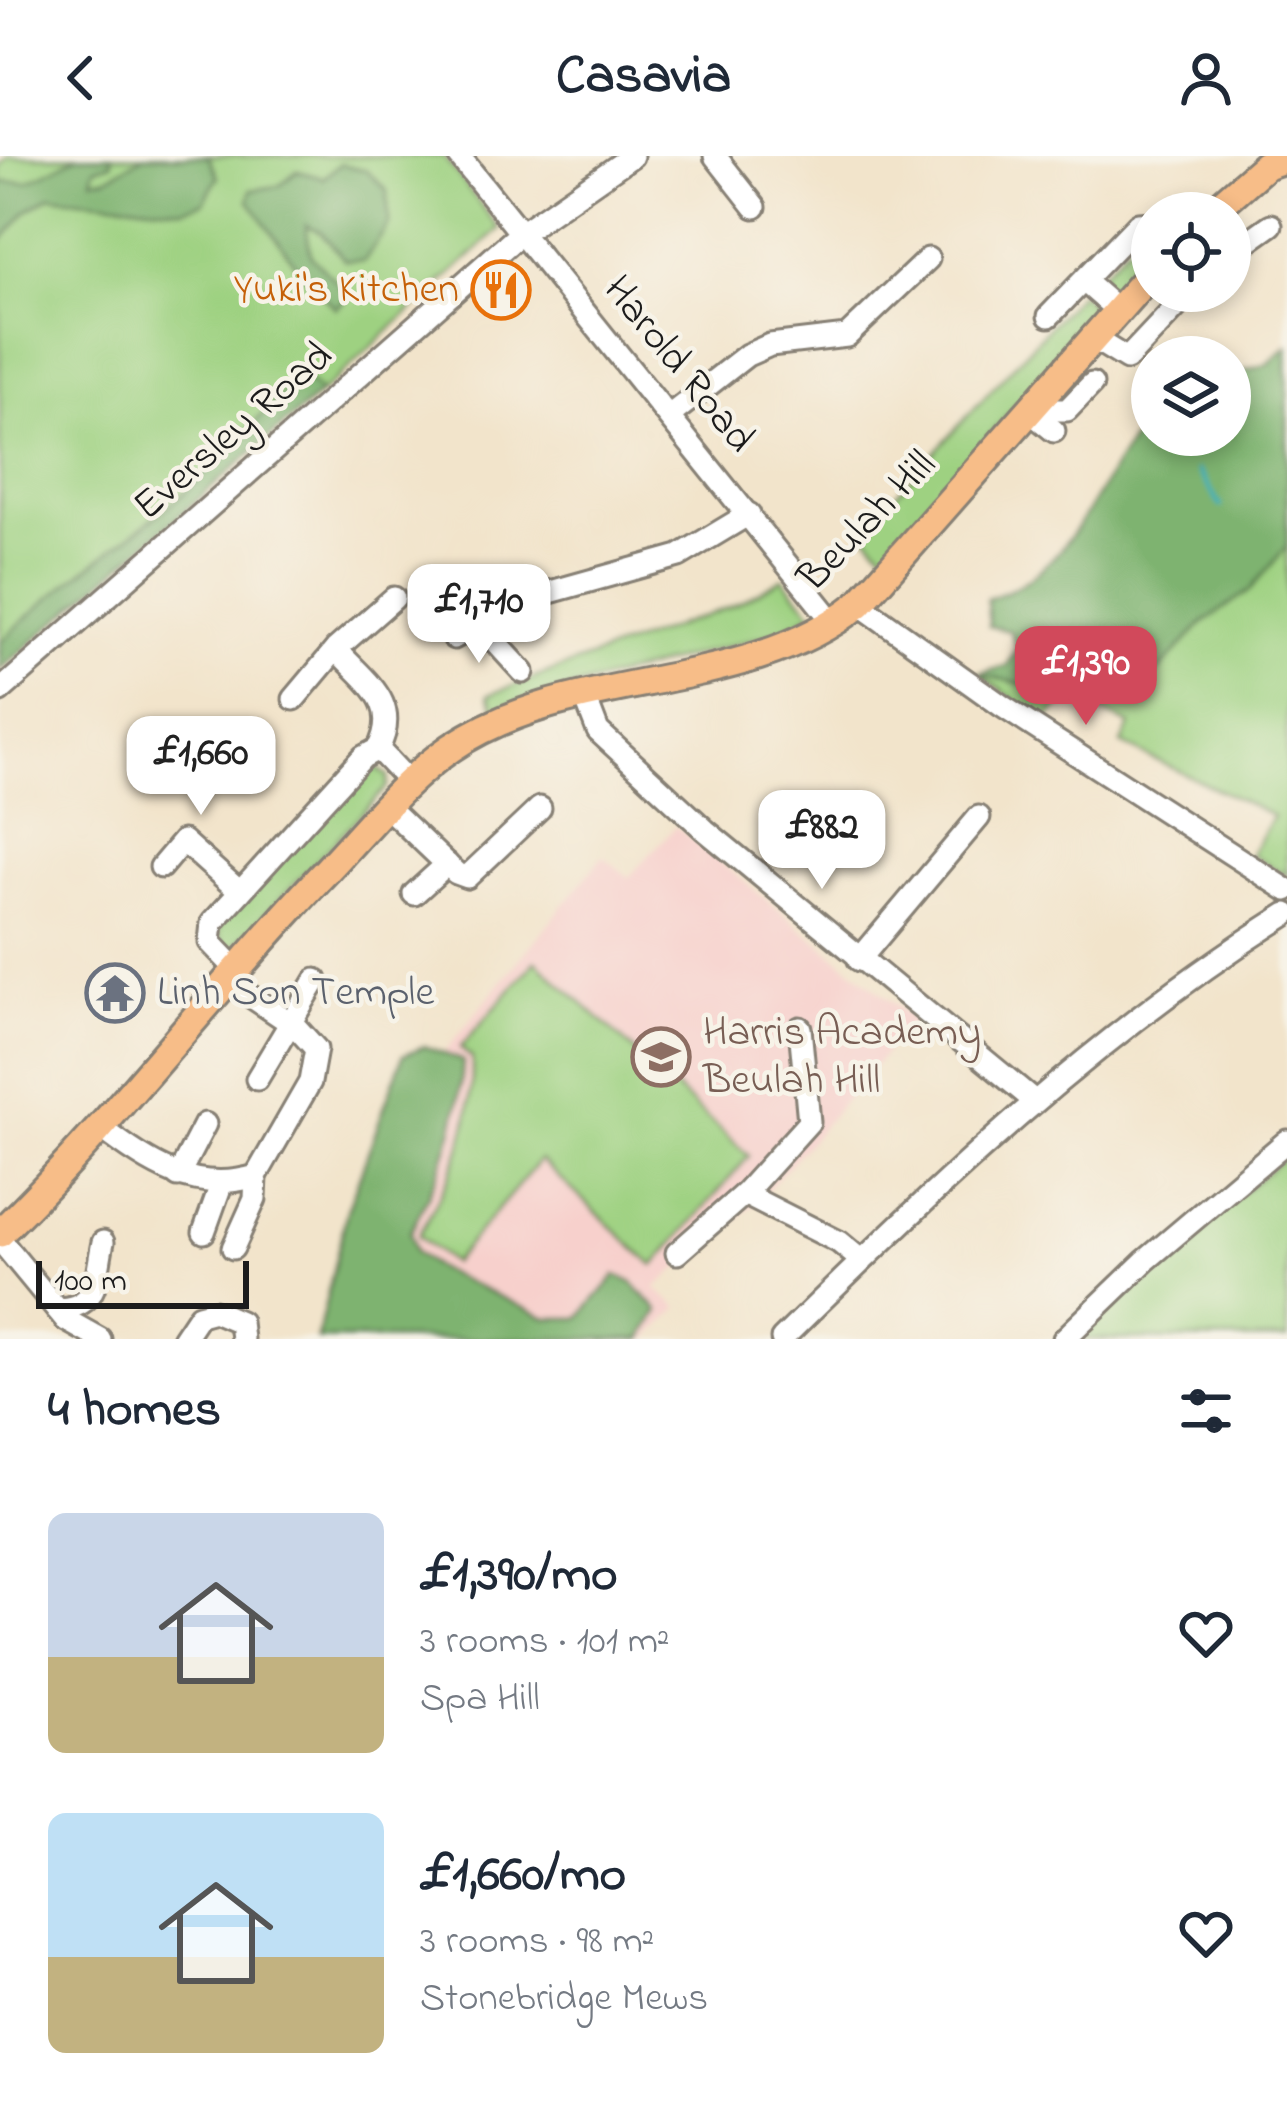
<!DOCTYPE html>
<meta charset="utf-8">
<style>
body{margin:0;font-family:"Indie Flower",sans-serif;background:#f2f2f3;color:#1f2937;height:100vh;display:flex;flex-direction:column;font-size:45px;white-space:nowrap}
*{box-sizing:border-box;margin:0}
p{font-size:39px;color:#747a83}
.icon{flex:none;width:66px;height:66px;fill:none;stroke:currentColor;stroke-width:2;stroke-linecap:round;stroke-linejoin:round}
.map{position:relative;height:1183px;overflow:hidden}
.details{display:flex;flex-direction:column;background:#fff;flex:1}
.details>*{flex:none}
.tools{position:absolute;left:1131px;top:36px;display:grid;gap:24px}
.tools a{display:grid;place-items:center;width:120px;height:120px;border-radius:50%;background:#fff;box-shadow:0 6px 18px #0003;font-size:60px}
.scale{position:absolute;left:36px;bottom:30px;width:213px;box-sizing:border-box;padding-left:12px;border:6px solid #1c1c1c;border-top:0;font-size:33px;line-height:42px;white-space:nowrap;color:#1c1c1c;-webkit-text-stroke:9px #f7f3e8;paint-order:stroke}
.price{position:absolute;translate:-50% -102px;padding:0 27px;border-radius:24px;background:#fff;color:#222;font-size:39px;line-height:78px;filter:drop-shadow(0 3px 6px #0008)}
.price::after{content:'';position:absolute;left:50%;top:72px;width:36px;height:27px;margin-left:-18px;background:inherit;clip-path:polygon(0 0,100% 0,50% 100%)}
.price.selected{background:#d1495b;color:#fff}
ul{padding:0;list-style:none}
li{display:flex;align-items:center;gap:36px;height:300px;padding:0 48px}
li span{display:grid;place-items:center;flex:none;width:336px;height:240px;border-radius:18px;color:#555}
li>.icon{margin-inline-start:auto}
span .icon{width:144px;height:144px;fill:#fffc;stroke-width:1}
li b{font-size:51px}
h2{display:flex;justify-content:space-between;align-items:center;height:144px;padding:0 48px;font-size:51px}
header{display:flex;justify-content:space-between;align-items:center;height:156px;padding:0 48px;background:#fff;font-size:54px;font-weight:700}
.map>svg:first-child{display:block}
.built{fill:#f7d0cc}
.green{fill:#9ed181;stroke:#5d764e;stroke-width:3}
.forest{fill:#7eb36f;stroke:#4d6846;stroke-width:3}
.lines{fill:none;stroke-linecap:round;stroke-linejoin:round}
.stream{stroke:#42b2ba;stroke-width:4.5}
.minor-casing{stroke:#878074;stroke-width:27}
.major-casing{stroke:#878074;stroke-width:33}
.minor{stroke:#fff;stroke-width:21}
.major{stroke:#f7bd88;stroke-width:27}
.labels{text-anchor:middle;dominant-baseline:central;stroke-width:9;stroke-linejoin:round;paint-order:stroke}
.food-label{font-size:42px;fill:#c56008;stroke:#f7f3e8;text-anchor:end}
.street-label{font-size:42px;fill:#1c1c1c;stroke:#f7f3e8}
.worship-label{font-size:42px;fill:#5b616d;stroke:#f7f3e8;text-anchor:start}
.education-label{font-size:42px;fill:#785e54;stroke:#f7f3e8;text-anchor:start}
</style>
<header><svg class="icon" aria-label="back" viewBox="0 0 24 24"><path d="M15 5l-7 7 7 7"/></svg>Casavia<svg class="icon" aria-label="person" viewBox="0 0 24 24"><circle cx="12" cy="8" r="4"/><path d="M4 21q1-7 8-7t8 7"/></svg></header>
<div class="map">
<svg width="1287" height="1183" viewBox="0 0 1287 1183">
<rect width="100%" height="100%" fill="#f7f3e8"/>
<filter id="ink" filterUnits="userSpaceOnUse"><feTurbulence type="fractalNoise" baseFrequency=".00833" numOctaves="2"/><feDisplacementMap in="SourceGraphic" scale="24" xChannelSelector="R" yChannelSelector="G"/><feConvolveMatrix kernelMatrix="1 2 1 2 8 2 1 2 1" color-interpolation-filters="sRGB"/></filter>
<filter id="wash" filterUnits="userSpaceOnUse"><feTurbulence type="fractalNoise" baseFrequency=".004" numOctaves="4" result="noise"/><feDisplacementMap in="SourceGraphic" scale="48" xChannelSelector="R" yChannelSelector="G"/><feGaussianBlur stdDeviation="2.7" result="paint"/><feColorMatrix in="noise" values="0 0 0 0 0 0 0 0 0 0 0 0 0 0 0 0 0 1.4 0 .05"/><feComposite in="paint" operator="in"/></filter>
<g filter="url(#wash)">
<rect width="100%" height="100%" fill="#f2e4cb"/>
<!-- built -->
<polygon class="built" points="676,670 914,864 759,1044 655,1132 679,1152 647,1183 450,1183 332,1130 410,939 603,700 629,721"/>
<!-- green -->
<g class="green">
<polygon points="8,0 443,0 500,73 321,237 0,514 0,10"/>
<polygon points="1141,75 1152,75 1152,98 1111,140 1101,130 1101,117"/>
<polygon points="1080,137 1099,155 886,398 859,371 889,346"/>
<path d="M1287,203V720L1251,698L1273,660L1122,588L1130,569L1085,546L1067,544L1045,565L978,518L1007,510L1017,493L1010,475L989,470L987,443C1075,418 1096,321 1152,258V279H1230V219Z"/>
<polygon points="783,422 813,457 777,477 495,553 488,539 735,449"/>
<polygon points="371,608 388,620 387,631 229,796 219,779 220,768"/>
<path d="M536,805L749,1000L654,1110L540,1004L452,1107L418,1080C454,1015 474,977 472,902L460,892Z"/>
<polygon points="1287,999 1287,1183 1077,1183 1146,1117"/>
</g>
<!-- forest -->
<g class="forest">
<polygon points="78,0 112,0 112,7 95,12 92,23 106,22 144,0 208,0 218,21 204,46 184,53 51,40 27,55 0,87 0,26 28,26"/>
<polygon points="341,8 366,14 387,35 389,68 364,105 345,104 320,75 306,69 311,100 350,140 336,152 311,129 249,45 251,34 279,30 297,15 323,22"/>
<path d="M1287,190V390L1250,434L1202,468L1152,522L1123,529L1083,515L1048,534L978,518L1007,510L1017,493L1010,475L989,470L987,443C1075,418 1096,321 1152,258V279H1230V219L1267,209Z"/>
<path d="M300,218L321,237L0,514V487C48,439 99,404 152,363C207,322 253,268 300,218Z"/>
<path d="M424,890L463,905C460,971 440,1018 410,1077L415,1096L438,1113L547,1162H579L616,1119L633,1127L659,1155L642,1183H317L347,1055L403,899Z"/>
</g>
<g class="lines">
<!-- stream -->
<polyline class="stream" points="1197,314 1221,350"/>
</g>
</g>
<g filter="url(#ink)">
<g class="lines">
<!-- minor casing -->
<g class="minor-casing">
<g id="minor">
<polyline points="459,0 835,468"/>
<polyline points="715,0 755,51"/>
<polyline points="1230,98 1271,69"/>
<polyline points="1084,125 1116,153"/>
<polyline points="1049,160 1138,68 1152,67"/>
<polyline points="1091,181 1127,203 1191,135"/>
<polyline points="1038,242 1052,254 1067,254 1092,228"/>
<polyline points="1028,254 1054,275"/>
<polyline points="669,260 747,199 770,189 847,180 928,103"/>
<polyline points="859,448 1002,550 1287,734"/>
<polyline points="478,467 523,516"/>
<polyline points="454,482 518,445 679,400 749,358"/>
<path d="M336,493C366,527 402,546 378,593L410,627"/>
<polyline points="0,535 521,77 632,0"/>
<polyline points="585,541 598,575 705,674 1032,943"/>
<polyline points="294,543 336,493 394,442"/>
<polyline points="387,651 456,717 467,721 540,652"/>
<polyline points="161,711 183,685 240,736"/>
<polyline points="414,738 447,708"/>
<polyline points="859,804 979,661"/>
<polyline points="235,812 210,786 212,767 363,601 378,593"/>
<polyline points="257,923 316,824"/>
<path d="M99,970C146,1007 194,1039 256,1020L310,926L316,893L295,870L225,823"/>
<polyline points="178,1020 205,968"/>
<polyline points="744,1038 839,1086 862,1105"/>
<polyline points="204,1076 222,1026"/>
<polyline points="0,1084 66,1164 100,1183"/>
<polyline points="233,1092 255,1043 256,1020"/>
<polyline points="677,1097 744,1038 809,966 800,872"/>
<path d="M57,1153C100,1152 95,1122 103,1086"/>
<polyline points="183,1183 199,1159 214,1155 240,1166 242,1183"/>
<path d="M782,1183C944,1024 1094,880 1287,758"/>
<polyline points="1064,1183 1145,1105 1287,985"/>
</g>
</g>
<!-- major casing -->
<g class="major-casing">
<g id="major">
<polyline points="1211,57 1266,9 1287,2"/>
<path d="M0,1077C117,963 215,831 328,713C367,672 404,624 451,592C572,510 743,541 859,448L1152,116"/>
</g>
</g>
<!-- minor -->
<use href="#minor" class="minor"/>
<!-- major -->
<use href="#major" class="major"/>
</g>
</g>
<!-- icons -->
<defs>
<g id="restaurant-ring" transform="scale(3)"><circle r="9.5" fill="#f7f3e8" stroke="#e8710a" stroke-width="1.5"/><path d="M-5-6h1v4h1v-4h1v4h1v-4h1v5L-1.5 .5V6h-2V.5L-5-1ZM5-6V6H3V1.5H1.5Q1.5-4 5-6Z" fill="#e8710a"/></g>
<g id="temple-ring" transform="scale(3)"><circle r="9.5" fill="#f7f3e8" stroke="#6b7280" stroke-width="1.5"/><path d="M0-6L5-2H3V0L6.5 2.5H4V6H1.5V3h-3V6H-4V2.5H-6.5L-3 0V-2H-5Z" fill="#6b7280"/></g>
<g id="school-ring" transform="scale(3)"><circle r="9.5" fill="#f7f3e8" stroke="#8d6e63" stroke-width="1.5"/><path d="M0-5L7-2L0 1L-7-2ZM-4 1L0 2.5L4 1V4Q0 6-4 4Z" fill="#8d6e63"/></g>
</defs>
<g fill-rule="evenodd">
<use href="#restaurant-ring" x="501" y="134"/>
<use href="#temple-ring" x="115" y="837"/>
<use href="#school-ring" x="661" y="901"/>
</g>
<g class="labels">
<!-- food labels -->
<g class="food-label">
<text x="459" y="134">Yuki's Kitchen</text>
</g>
<!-- street labels -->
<g class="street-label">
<text transform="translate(678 209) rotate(51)">Harold Road</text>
<text transform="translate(234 276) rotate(-41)">Eversley Road</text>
<text transform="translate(868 366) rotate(-46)">Beulah Hill</text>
</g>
<!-- worship labels -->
<g class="worship-label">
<text x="157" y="837">Linh Son Temple</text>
</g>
<!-- education labels -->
<g class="education-label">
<text x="703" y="877">Harris Academy<tspan x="703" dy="48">Beulah Hill</tspan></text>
</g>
</g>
</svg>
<div class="tools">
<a><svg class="icon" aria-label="locate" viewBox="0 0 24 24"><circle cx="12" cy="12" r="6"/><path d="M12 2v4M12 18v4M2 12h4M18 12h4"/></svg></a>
<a><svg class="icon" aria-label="layers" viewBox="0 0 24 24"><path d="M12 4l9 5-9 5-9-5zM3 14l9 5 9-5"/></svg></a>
</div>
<div class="scale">100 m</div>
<b class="price" style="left:479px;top:510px">£1,710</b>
<b class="price selected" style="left:1086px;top:572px">£1,390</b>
<b class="price" style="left:201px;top:662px">£1,660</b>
<b class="price" style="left:822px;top:736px">£882</b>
</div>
<section class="details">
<h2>4 homes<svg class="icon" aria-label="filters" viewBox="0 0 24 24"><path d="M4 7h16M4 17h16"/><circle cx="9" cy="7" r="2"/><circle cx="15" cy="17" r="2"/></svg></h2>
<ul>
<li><span style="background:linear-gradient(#c9d6e8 60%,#c2b280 0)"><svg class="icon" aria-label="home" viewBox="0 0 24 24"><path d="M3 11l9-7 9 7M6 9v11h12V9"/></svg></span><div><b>£1,390/mo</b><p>3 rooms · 101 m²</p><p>Spa Hill</p></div><svg class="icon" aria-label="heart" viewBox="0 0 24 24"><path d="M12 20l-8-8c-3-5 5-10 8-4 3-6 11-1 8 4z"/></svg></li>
<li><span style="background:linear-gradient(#bfe0f5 60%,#c2b280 0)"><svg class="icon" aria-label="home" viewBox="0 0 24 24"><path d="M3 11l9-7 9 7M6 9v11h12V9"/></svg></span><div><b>£1,660/mo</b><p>3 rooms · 98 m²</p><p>Stonebridge Mews</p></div><svg class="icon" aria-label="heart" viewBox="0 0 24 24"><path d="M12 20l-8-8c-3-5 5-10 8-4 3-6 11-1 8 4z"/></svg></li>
</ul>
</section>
